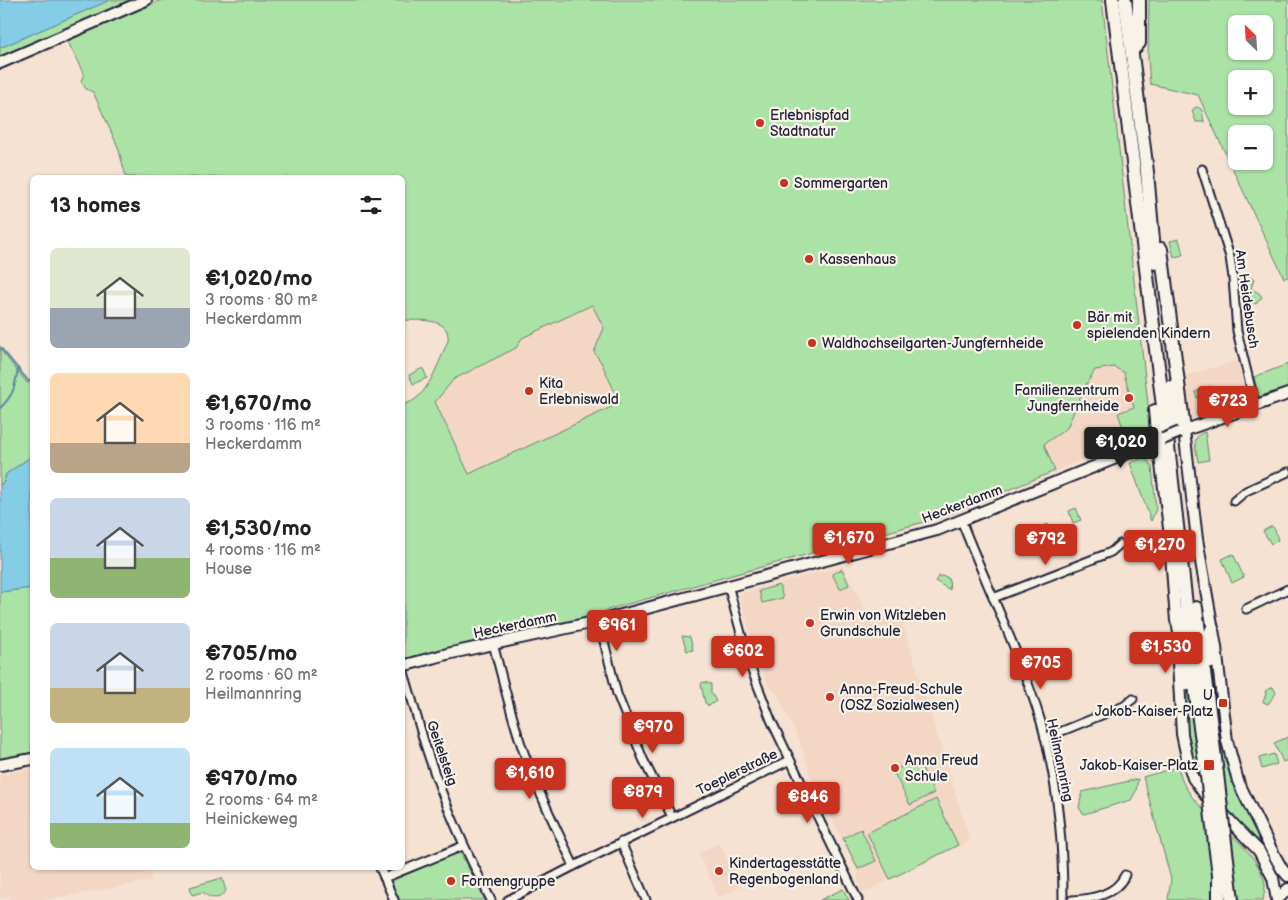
<!DOCTYPE html>
<meta charset="utf-8">
<style>
body{margin:0;font-family:"Balsamiq Sans",sans-serif;background:#f2f2f2;color:#222;height:100vh;display:flex;flex-direction:column;font-size:19px;white-space:nowrap}
*{box-sizing:border-box;margin:0}
p{font-size:16px;color:#767676}
.icon{flex:none;width:28px;height:28px;fill:none;stroke:currentColor;stroke-width:2;stroke-linecap:round;stroke-linejoin:round}
.map{position:relative;flex:1;overflow:hidden}
.sheet{position:absolute;left:30px;top:175px;width:375px;height:695px;display:flex;flex-direction:column;background:#fff;border-radius:8px;box-shadow:0 1px 4px #0004}
.sheet>*{flex:none}
.needle{width:32px;rotate:335deg}
.tools{position:absolute;left:1228px;top:15px;display:grid;gap:10px}
.tools a{display:grid;place-items:center;width:45px;height:45px;border-radius:8px;background:#fff;box-shadow:0 1px 4px #0004;font-size:25px}
.price{position:absolute;translate:-50% -42px;padding:0 11px;border-radius:5px;background:#c8321e;color:#fff;font-size:16px;line-height:32px;filter:drop-shadow(0 1px 2px #0008)}
.price::after{content:'';position:absolute;left:50%;top:30px;width:15px;height:11px;margin-left:-8px;background:inherit;clip-path:polygon(0 0,100% 0,50% 100%)}
.price.selected{background:#222;color:#fff}
ul{padding:0;list-style:none}
li{display:flex;align-items:center;gap:15px;height:125px;padding:0 20px}
li span{display:grid;place-items:center;flex:none;width:140px;height:100px;border-radius:8px;color:#555}
li>.icon{margin-inline-start:auto}
span .icon{width:60px;height:60px;fill:#fffc;stroke-width:1}
li b{font-size:21px}
h2{display:flex;justify-content:space-between;align-items:center;height:60px;padding:0 20px;font-size:21px}
.map>svg:first-child{display:block}
.built{fill:#f4d6c5}
.green{fill:#abe2a6;stroke:#668270;fill-rule:evenodd}
.water{fill:#85cde6;stroke:#5d89a2}
.lines{fill:none;stroke-linecap:round;stroke-linejoin:round}
.stream{stroke:#5d89a2;stroke-width:2}
.street-casing{stroke:#22223b;stroke-width:11}
.secondary-casing{stroke:#22223b;stroke-width:14}
.highway-casing{stroke:#22223b;stroke-width:16}
.street{stroke:#f7f3e8;stroke-width:7}
.secondary{stroke:#f7f3e8;stroke-width:10}
.highway{stroke:#f7f3e8;stroke-width:12}
.secondary-bridge-casing{stroke:#22223b;stroke-width:14;stroke-linecap:butt}
.highway-bridge-casing{stroke:#22223b;stroke-width:16;stroke-linecap:butt}
.secondary-bridge{stroke:#f7f3e8;stroke-width:10}
.highway-bridge{stroke:#f7f3e8;stroke-width:12}
.poi-dot{fill:#c8321e;stroke:#f7f3e8;stroke-width:2}
.labels{text-anchor:middle;dominant-baseline:central;stroke-width:4.5;stroke-linejoin:round;paint-order:stroke}
.poi-label{font-size:14px;fill:#22223b;stroke:#f7f3e8;text-anchor:start}
.street-label{font-size:14px;fill:#22223b;stroke:#f7f3e8}
</style>
<div class="map">
<svg width="1288" height="900" viewBox="0 0 1288 900">
<rect width="100%" height="100%" fill="#f5e2d3"/>
<filter id="ink" filterUnits="userSpaceOnUse"><feTurbulence type="fractalNoise" baseFrequency=".02" numOctaves="2"/><feDisplacementMap in="SourceGraphic" scale="10" xChannelSelector="R" yChannelSelector="G"/><feConvolveMatrix kernelMatrix="1 2 1 2 8 2 1 2 1" color-interpolation-filters="sRGB"/></filter>
<g filter="url(#ink)">
<!-- built -->
<g class="built">
<polygon points="592,305 604,328 594,352 601,362 620,403 469,474 435,402 454,379 515,348 521,338"/>
<polygon points="1239,360 1240,371 1247,399 1192,418 1189,417 1184,376"/>
<polygon points="1114,367 1126,373 1134,407 1118,413 1127,440 1055,471 1044,444 1067,428 1084,388 1095,370"/>
<polygon points="843,566 872,624 899,611 970,841 863,893 858,882 858,872 810,774 800,742 776,692 768,686 753,644 740,598 741,594 745,592"/>
<polygon points="32,769 32,868 148,868 152,881 44,900 11,900 10,896 0,898 0,774"/>
<polygon points="719,843 740,887 719,897 698,853"/>
</g>
<!-- green -->
<g class="green">
<polygon points="110,0 132,0 0,57 0,48"/>
<path d="M161,0H1102L1151,430L1127,440L1118,413L1134,407L1124,374L1125,373L1114,367L1095,370L1084,388L1067,428L1044,444L1055,471L942,517L610,609L595,615L494,637L403,660V404C427,402 439,360 448,341C451,316 418,321 403,320L402,178L126,177L118,147L93,92L86,89L81,81L84,75L67,40ZM592,305L604,328L594,352L601,362L620,403L469,474L435,402L454,379L516,348L522,338Z"/>
<path d="M1149,0H1288V277L1284,278L1198,95L1150,84L1148,58ZM1236,24H1264V51H1236ZM1236,79H1264V106H1236ZM1236,134H1264V161H1236Z"/>
<polygon points="1198,107 1202,110 1204,122 1196,122 1192,111 1194,108"/>
<polygon points="1179,239 1183,255 1174,257 1170,241"/>
<path d="M1251,278L1254,279L1251,289L1259,293L1262,297L1256,304L1252,302V298C1243,290 1241,288 1251,278Z"/>
<polygon points="0,349 27,383 32,378 32,456 6,474 4,481 0,485"/>
<polygon points="1288,364 1288,387 1259,397 1254,377"/>
<polygon points="423,368 427,378 413,384 409,375"/>
<polygon points="1211,386 1213,392 1197,398 1195,392"/>
<path d="M1205,432L1209,460L1198,462C1196,448 1190,437 1205,432Z"/>
<polygon points="1143,458 1148,461 1152,467 1156,509 1151,521 1130,463"/>
<polygon points="1076,508 1081,520 1073,523 1069,511"/>
<polygon points="1048,524 1052,535 1044,539 1039,528"/>
<polygon points="1272,526 1275,530 1278,540 1271,544 1263,531"/>
<polygon points="1233,554 1244,577 1232,583 1222,559"/>
<polygon points="842,569 849,585 840,589 832,574"/>
<polygon points="939,576 947,577 949,580 950,590 935,581"/>
<polygon points="779,585 783,598 762,603 759,591"/>
<polygon points="32,588 32,754 0,759 0,592"/>
<polygon points="682,636 690,637 693,650 687,651"/>
<path d="M1180,658L1200,755L1203,788C1183,750 1184,701 1180,658Z"/>
<polygon points="703,682 711,684 711,693 716,701 709,706 705,703 701,684"/>
<polygon points="1273,687 1276,693 1268,704 1263,702 1266,694 1265,691"/>
<path d="M1217,704C1225,757 1243,804 1267,851L1264,852L1254,839L1225,811L1219,758Z"/>
<polygon points="1288,737 1288,760 1283,762 1274,743"/>
<polygon points="1274,754 1277,764 1262,769 1259,758"/>
<polygon points="918,759 934,793 910,805 893,771"/>
<polygon points="1178,767 1183,783 1192,797 1207,813 1214,869 1214,900 1168,900 1171,879 1143,777"/>
<polygon points="1138,779 1136,791 1131,800 1084,814 1079,808 1082,792"/>
<polygon points="936,799 958,845 890,879 867,833"/>
<polygon points="861,829 876,861 858,869 843,838"/>
<path d="M1227,831C1242,844 1261,863 1265,884C1265,889 1264,895 1263,900H1236Z"/>
<polygon points="460,852 485,900 400,900 392,884 394,880"/>
<path d="M222,878L226,891C220,900 210,900 203,892L192,895L190,887Z"/>
<polygon points="843,889 849,900 820,900"/>
</g>
<!-- water -->
<g class="water">
<polygon points="3,0 110,0 0,48 0,1"/>
<polygon points="32,456 32,588 0,592 0,485 4,482 6,474"/>
</g>
<g class="lines">
<!-- stream -->
<g class="stream">
<polyline points="0,347 29,382"/>
<path d="M0,408C14,395 15,387 18,368"/>
</g>
<!-- street casing -->
<g class="street-casing">
<g id="street">
<polyline points="1202,169 1230,257 1233,278 1237,331 1255,405"/>
<polyline points="1234,501 1246,491 1288,472"/>
<path d="M961,520C987,587 1020,653 1041,722C1057,779 1063,841 1063,900"/>
<polyline points="728,585 749,663 771,720 858,900"/>
<polyline points="993,598 1101,556 1111,552 1120,544"/>
<polyline points="1246,609 1288,589"/>
<polyline points="599,621 617,694 643,759 672,817"/>
<path d="M493,644C503,680 511,716 523,750C537,790 556,828 574,866"/>
<path d="M402,666C411,694 418,723 427,751C444,803 466,852 491,900"/>
<polyline points="1045,738 1124,706 1133,699"/>
<polyline points="621,842 646,900"/>
<polyline points="380,868 394,900"/>
<polyline points="384,878 463,846"/>
<polyline points="508,900 574,866 790,760"/>
<path d="M1072,900C1092,899 1116,895 1125,875"/>
</g>
</g>
<!-- secondary casing -->
<g class="secondary-casing">
<g id="secondary">
<polyline points="0,63 146,0"/>
<polyline points="1184,430 1197,539 1216,647 1227,741 1238,781 1246,798 1272,851 1282,869 1288,876"/>
<polyline points="1180,432 1288,394"/>
<polyline points="1158,440 1169,528 1176,621"/>
<polyline points="1177,645 1182,734 1188,762 1193,778 1206,796 1259,851 1273,878 1277,900"/>
<polyline points="402,666 447,654 599,621 937,530 1163,439"/>
<polyline points="0,765 32,759"/>
<polyline points="1277,900 1288,889"/>
</g>
</g>
<!-- highway casing -->
<g class="highway-casing">
<g id="highway">
<polyline points="1113,0 1169,455 1199,720 1207,776"/>
<polyline points="1125,0 1147,172 1155,263"/>
<polyline points="1132,50 1139,43 1139,0"/>
<polyline points="1161,249 1184,430"/>
<polyline points="1169,387 1175,432"/>
<polyline points="1155,411 1158,440"/>
<polyline points="1196,608 1217,774"/>
<polyline points="1177,614 1188,684"/>
<polyline points="1211,662 1209,637 1212,629"/>
<polyline points="1225,843 1232,900"/>
<polyline points="1215,844 1219,875 1219,900"/>
</g>
</g>
<!-- street -->
<use href="#street" class="street"/>
<!-- secondary -->
<use href="#secondary" class="secondary"/>
<!-- highway -->
<use href="#highway" class="highway"/>
<!-- secondary-bridge casing -->
<g class="secondary-bridge-casing">
<polyline id="secondary-bridge" points="1163,439 1180,432"/>
</g>
<!-- highway-bridge casing -->
<g class="highway-bridge-casing">
<g id="highway-bridge">
<polyline points="1217,774 1225,843"/>
<polyline points="1207,776 1215,844"/>
</g>
</g>
<!-- secondary-bridge -->
<use href="#secondary-bridge" class="secondary-bridge"/>
<!-- highway-bridge -->
<use href="#highway-bridge" class="highway-bridge"/>
</g>
</g>
<!-- markers -->
<g class="poi-dot">
<circle cx="760" cy="123" r="5"/>
<circle cx="784" cy="183" r="5"/>
<circle cx="809" cy="259" r="5"/>
<circle cx="1077" cy="325" r="5"/>
<circle cx="812" cy="343" r="5"/>
<circle cx="529" cy="391" r="5"/>
<circle cx="1129" cy="398" r="5"/>
<circle cx="810" cy="623" r="5"/>
<circle cx="830" cy="697" r="5"/>
<rect x="1218" y="698" width="10" height="10" rx="2.5"/>
<rect x="1203" y="759" width="12" height="12" rx="2.5"/>
<circle cx="895" cy="768" r="5"/>
<circle cx="719" cy="871" r="5"/>
<circle cx="451" cy="881" r="5"/>
</g>
<g class="labels">
<!-- poi labels -->
<g class="poi-label">
<text x="770" y="115">Erlebnispfad<tspan x="770" dy="16">Stadtnatur</tspan></text>
<text x="794" y="183">Sommergarten</text>
<text x="819" y="259">Kassenhaus</text>
<text x="1087" y="317">Bär mit<tspan x="1087" dy="16">spielenden Kindern</tspan></text>
<text x="822" y="343">Waldhochseilgarten-Jungfernheide</text>
<text x="539" y="383">Kita<tspan x="539" dy="16">Erlebniswald</tspan></text>
<text x="1119" y="390" text-anchor="end">Familienzentrum<tspan x="1119" dy="16">Jungfernheide</tspan></text>
<text x="820" y="615">Erwin von Witzleben<tspan x="820" dy="16">Grundschule</tspan></text>
<text x="840" y="689">Anna-Freud-Schule<tspan x="840" dy="16">(OSZ Sozialwesen)</tspan></text>
<text x="1213" y="695" text-anchor="end">U<tspan x="1213" dy="16">Jakob-Kaiser-Platz</tspan></text>
<text x="905" y="760">Anna Freud<tspan x="905" dy="16">Schule</tspan></text>
<text x="1198" y="765" text-anchor="end">Jakob-Kaiser-Platz</text>
<text x="729" y="863">Kindertagesstätte<tspan x="729" dy="16">Regenbogenland</tspan></text>
<text x="461" y="881">Formengruppe</text>
</g>
<!-- street labels -->
<g class="street-label">
<text transform="translate(1247 299) rotate(82)">Am Heidebusch</text>
<text transform="translate(962 504) rotate(-21)">Heckerdamm</text>
<text transform="translate(515 625) rotate(-12)">Heckerdamm</text>
<text transform="translate(442 753) rotate(71)">Geitelsteig</text>
<text transform="translate(1060 760) rotate(78)">Heilmannring</text>
<text transform="translate(737 772) rotate(-26)">Toeplerstraße</text>
</g>
</g>
</svg>
<div class="tools">
<a><svg class="needle" viewBox="-14 -14 28 28"><path d="M0-13l5 13h-10z" fill="#e53935"/><path d="M0 13l5-13h-10z" fill="#767676"/></svg></a>
<a>+</a>
<a>−</a>
</div>
<b class="price" style="left:1228px;top:428px">€723</b>
<b class="price selected" style="left:1121px;top:469px">€1,020</b>
<b class="price" style="left:849px;top:565px">€1,670</b>
<b class="price" style="left:1046px;top:566px">€792</b>
<b class="price" style="left:1160px;top:572px">€1,270</b>
<b class="price" style="left:617px;top:652px">€961</b>
<b class="price" style="left:1166px;top:674px">€1,530</b>
<b class="price" style="left:743px;top:678px">€602</b>
<b class="price" style="left:1041px;top:690px">€705</b>
<b class="price" style="left:653px;top:754px">€970</b>
<b class="price" style="left:530px;top:800px">€1,610</b>
<b class="price" style="left:643px;top:819px">€879</b>
<b class="price" style="left:808px;top:824px">€846</b>
<section class="sheet">
<h2>13 homes<svg class="icon" aria-label="filters" viewBox="0 0 24 24"><path d="M4 7h16M4 17h16"/><circle cx="9" cy="7" r="2"/><circle cx="15" cy="17" r="2"/></svg></h2>
<ul>
<li><span style="background:linear-gradient(#dfe7d0 60%,#9aa5b1 0)"><svg class="icon" aria-label="home" viewBox="0 0 24 24"><path d="M3 11l9-7 9 7M6 9v11h12V9"/></svg></span><div><b>€1,020/mo</b><p>3 rooms · 80 m²</p><p>Heckerdamm</p></div></li>
<li><span style="background:linear-gradient(#ffd9b3 70%,#b9a48a 0)"><svg class="icon" aria-label="home" viewBox="0 0 24 24"><path d="M3 11l9-7 9 7M6 9v11h12V9"/></svg></span><div><b>€1,670/mo</b><p>3 rooms · 116 m²</p><p>Heckerdamm</p></div></li>
<li><span style="background:linear-gradient(#c9d6e8 60%,#8fb573 0)"><svg class="icon" aria-label="home" viewBox="0 0 24 24"><path d="M3 11l9-7 9 7M6 9v11h12V9"/></svg></span><div><b>€1,530/mo</b><p>4 rooms · 116 m²</p><p>House</p></div></li>
<li><span style="background:linear-gradient(#c9d6e8 65%,#c2b280 0)"><svg class="icon" aria-label="home" viewBox="0 0 24 24"><path d="M3 11l9-7 9 7M6 9v11h12V9"/></svg></span><div><b>€705/mo</b><p>2 rooms · 60 m²</p><p>Heilmannring</p></div></li>
<li><span style="background:linear-gradient(#bfe0f5 75%,#8fb573 0)"><svg class="icon" aria-label="home" viewBox="0 0 24 24"><path d="M3 11l9-7 9 7M6 9v11h12V9"/></svg></span><div><b>€970/mo</b><p>2 rooms · 64 m²</p><p>Heinickeweg</p></div></li>
</ul>
</section>
</div>
